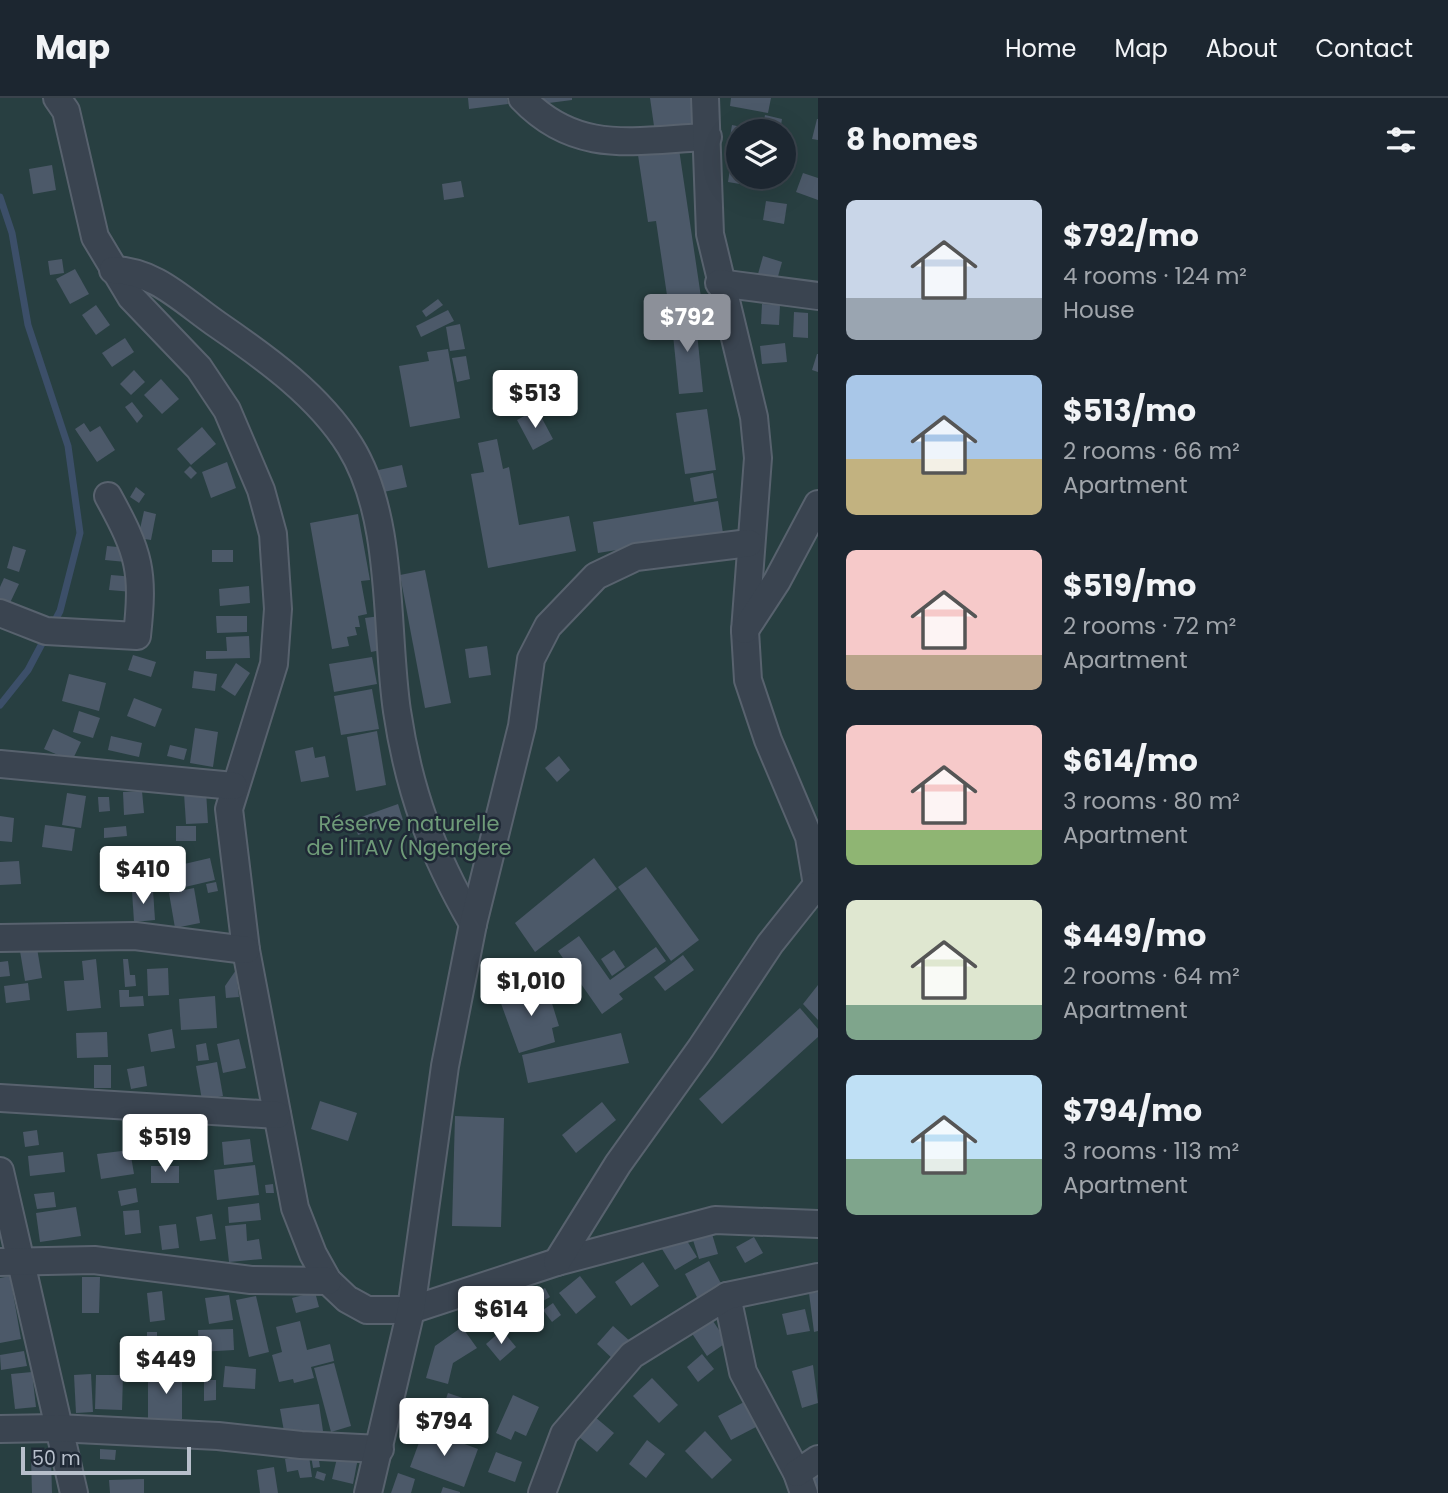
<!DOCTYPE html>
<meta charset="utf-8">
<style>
body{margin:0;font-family:Poppins,sans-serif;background:#252e38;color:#f1f3f6;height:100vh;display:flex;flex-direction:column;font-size:26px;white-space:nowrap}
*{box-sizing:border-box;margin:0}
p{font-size:23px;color:#a0a5ab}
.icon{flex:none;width:38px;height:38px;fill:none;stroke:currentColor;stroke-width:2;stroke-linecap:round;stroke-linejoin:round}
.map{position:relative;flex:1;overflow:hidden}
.panel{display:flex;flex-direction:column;background:#1c2630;width:630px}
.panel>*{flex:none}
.tools{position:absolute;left:726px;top:21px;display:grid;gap:14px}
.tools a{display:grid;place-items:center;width:70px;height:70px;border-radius:50%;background:#1c2630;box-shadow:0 7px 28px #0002,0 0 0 2px #3a434c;font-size:35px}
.scale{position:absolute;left:21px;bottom:18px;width:170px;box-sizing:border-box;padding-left:7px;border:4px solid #b7bfcb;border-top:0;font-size:19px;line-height:24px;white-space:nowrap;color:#b7bfcb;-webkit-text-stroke:5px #1f2936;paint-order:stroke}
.price{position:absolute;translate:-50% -60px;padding:0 16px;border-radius:7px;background:#fff;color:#222;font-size:23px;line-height:46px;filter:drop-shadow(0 2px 4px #0008)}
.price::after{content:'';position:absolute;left:50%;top:42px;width:21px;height:16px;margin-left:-10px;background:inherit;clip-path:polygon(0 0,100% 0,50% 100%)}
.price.on{background:#8c9099;color:#fff}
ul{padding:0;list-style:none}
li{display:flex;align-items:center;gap:21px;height:175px;padding:0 28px}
li span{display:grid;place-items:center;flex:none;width:196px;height:140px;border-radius:10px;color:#555}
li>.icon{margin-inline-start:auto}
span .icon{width:84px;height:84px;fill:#fffc;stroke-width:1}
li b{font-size:30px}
h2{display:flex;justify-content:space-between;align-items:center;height:84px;padding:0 28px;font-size:30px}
header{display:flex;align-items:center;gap:42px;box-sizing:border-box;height:98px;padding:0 35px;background:#1c2630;border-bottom:2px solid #3a434c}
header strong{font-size:33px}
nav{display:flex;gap:38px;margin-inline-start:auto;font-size:24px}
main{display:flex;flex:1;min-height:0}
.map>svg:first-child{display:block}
.green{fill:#283f41;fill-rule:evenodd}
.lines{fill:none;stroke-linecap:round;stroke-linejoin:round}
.stream{stroke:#3c4f69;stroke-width:7}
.building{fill:#4c5969}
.minor-casing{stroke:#58626e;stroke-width:30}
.minor{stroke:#3a4450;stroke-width:26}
.labels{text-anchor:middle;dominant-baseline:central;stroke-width:5;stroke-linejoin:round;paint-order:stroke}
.park-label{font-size:21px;fill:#6f9b79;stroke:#1f2936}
</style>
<header>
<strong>Map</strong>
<nav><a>Home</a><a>Map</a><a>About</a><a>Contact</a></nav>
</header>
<main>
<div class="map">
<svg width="818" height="1395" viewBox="0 0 818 1395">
<rect width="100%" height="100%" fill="#263240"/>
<!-- green -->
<path class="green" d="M0,0H818V1395H0ZM738,33H784V79H738Z"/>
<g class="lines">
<!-- stream -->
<g class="stream">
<polyline points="0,99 12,135 28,227 68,348 80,435 60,513 52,528"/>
<polyline points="0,607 28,572 46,538"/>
</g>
</g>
<!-- building -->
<g class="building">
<polygon points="468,0 507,0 508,6 469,11"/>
<polygon points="540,0 572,0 572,2 541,6"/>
<polygon points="650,0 693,0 697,29 655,35"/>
<polygon points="731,0 771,0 768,15 730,8"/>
<polygon points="765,17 782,21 780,33 762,33"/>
<polygon points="817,21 818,21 818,42 812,41"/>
<polygon points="732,27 757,32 738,33 738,59 727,56"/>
<polygon points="679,51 701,199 668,204 656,123 648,124 638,57"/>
<polygon points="731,64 738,65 738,79 754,79 752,88 728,84"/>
<polygon points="52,67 56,92 33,96 29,71"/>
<polygon points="803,75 818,80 818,102 796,94"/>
<polygon points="461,83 464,99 444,102 442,86"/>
<polygon points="766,103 787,106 784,126 763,122"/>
<polygon points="763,158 782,164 777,182 758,176"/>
<polygon points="62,161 64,175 50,177 48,163"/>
<polygon points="75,171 89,196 70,206 56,181"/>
<polygon points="438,201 443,207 426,219 422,213"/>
<polygon points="762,206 780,207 779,227 761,226"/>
<polygon points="96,207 110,227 96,237 82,217"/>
<polygon points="448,212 454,223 421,239 416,228"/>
<polygon points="794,214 808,215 808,240 793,239"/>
<polygon points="695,215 703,294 679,296 671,217"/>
<polygon points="460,226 465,251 450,253 446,229"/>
<polygon points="125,240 134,254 112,269 102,255"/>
<polygon points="785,245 787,264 762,266 760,248"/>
<polygon points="448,251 460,320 410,329 399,268 429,263 427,254"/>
<polygon points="817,256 818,256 818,274 812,272"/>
<polygon points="466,258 470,281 457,284 452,260"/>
<polygon points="134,272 145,284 131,297 120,286"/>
<polygon points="161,281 179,301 162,316 144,297"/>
<polygon points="132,304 143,318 137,325 125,309"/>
<polygon points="537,311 553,341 533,352 517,322"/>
<polygon points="707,311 716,372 685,376 676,315"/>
<polygon points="84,325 90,334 100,328 115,352 97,364 75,331"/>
<polygon points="202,329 216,346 191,367 177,351"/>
<polygon points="497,341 503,371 509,369 519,427 569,418 576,453 488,470 471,376 484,374 478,345"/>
<polygon points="227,364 236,390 211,400 202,374"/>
<polygon points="402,367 407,389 379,395 374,373"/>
<polygon points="190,368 197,375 191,381 184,374"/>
<polygon points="713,375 717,400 694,404 690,380"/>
<polygon points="136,389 145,396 139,405 130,399"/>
<polygon points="718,403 723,435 598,455 593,424"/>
<polygon points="144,413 156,416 151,442 138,440"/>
<polygon points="358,416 370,482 361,483 367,516 358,518 360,529 355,529 357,537 347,539 349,548 332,551 310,425"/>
<polygon points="13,448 26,452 19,474 7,470"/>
<polygon points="107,448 128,450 126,464 105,462"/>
<rect x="212" y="452" width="21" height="12"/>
<polygon points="425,472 451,605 425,610 400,477"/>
<polygon points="111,477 135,479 133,494 109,492"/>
<polygon points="4,480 19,486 8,509 0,505 0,489"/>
<polygon points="249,488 250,505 220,508 219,491"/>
<polygon points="216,518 247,518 247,534 217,535"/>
<polygon points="380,518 386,551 371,554 365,520"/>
<polygon points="249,538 250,560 206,561 206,553 227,553 226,539"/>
<polygon points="487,548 491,577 469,580 465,551"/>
<polygon points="133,557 156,564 151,579 128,572"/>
<polygon points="372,559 377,586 334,594 329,566"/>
<polygon points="236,565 250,575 235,598 221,589"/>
<polygon points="194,573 217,576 215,593 192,590"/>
<polygon points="69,576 106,585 99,613 62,603"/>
<polygon points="372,591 379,631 341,637 334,598"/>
<polygon points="134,600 162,611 155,629 127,618"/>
<polygon points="79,613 100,620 93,640 73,634"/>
<polygon points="195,630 218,634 213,669 190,665"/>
<polygon points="53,631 81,644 72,663 44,651"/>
<polygon points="377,633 386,687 356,693 347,639"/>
<polygon points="111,638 142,645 139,659 108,652"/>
<polygon points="170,647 187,651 184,662 167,658"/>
<polygon points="313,649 315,660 325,658 329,679 301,684 295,653"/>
<polygon points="559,658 570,672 557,684 545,670"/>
<polygon points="142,693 144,715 124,717 123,694"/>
<polygon points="206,693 208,725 186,726 184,695"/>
<polygon points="67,695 86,698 81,730 62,727"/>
<polygon points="98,699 109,699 110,713 99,714"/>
<polygon points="398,706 403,722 358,737 353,722"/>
<polygon points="0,718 14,720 12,744 0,743"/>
<polygon points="45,727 75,731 72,753 42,749"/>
<polygon points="126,728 127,738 104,740 104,730"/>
<rect x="176" y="728" width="20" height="15"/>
<polygon points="210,760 215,782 185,789 180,767"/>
<polygon points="594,760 617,791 535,854 515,825"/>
<polygon points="19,763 21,786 0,787 0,764"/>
<polygon points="646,769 699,842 671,863 618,789"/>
<circle cx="114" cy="786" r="5.5"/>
<polygon points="216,784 218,793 208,795 206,786"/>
<polygon points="194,790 200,825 175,830 169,795"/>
<polygon points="153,792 155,822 134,824 132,793"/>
<polygon points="579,838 610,882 656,849 666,863 619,896 623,901 602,916 558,853"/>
<polygon points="37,850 42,880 25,883 20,853"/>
<polygon points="614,852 625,869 612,878 601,861"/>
<polygon points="683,857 694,872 665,893 654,879"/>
<polygon points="96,861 101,910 67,913 64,883 84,882 82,863"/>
<polygon points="123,861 128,861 130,877 135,877 136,888 125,889"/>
<polygon points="8,863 10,878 0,879 0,864"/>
<polygon points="168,870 169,897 148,898 147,871"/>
<polygon points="236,872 239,899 226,900 225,888"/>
<polygon points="28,885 30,902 6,905 4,888"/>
<polygon points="546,886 559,928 552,930 555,944 519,955 499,900"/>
<polygon points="818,887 818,922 803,906"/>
<polygon points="119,892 129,892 129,899 143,898 144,908 120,909"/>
<polygon points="215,898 217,930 181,932 179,901"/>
<polygon points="800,910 818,931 818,939 722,1026 699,1001"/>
<polygon points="172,931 175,950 151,954 148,936"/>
<polygon points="107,934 108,959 77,960 76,935"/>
<polygon points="621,935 629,965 528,985 522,957"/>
<polygon points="239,941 246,970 223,975 217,946"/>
<polygon points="206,945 209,962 198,963 196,947"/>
<polygon points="217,964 223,998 202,1002 196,968"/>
<rect x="94" y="967" width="17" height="23"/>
<polygon points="144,968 147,988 131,991 127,971"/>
<polygon points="320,1003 357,1015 348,1043 311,1031"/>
<polygon points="602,1004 616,1022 576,1055 562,1037"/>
<polygon points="455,1018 504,1020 501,1129 452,1128"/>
<polygon points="186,1031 189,1055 172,1057 169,1033"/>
<polygon points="37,1032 39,1047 25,1049 23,1034"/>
<polygon points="250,1041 253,1064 224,1067 222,1044"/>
<polygon points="158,1047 160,1059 145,1061 143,1048"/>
<polygon points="130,1052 134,1076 101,1081 97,1056"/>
<polygon points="63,1054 65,1074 30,1078 28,1058"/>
<polygon points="255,1067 259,1097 217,1102 214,1072"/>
<rect x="151" y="1068" width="28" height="17"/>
<polygon points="273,1086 274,1095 266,1095 265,1087"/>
<polygon points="136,1090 138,1104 121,1108 118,1093"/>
<polygon points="54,1094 56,1109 37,1111 34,1096"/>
<polygon points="259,1105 261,1122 229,1125 228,1109"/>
<polygon points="76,1109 81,1138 40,1144 36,1115"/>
<polygon points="139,1112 141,1135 125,1137 123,1113"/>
<polygon points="212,1116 216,1141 200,1143 196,1119"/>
<polygon points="176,1126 179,1150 162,1152 159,1128"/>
<polygon points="246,1126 247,1143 259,1141 262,1161 229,1164 225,1128"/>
<polygon points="712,1136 718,1156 699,1161 693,1142"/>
<polygon points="684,1138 697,1159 675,1172 662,1151"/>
<polygon points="754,1139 763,1155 745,1165 736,1149"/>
<polygon points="709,1163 724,1191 699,1203 685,1176"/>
<polygon points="643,1164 659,1188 631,1208 615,1184"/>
<polygon points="10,1178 21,1241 0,1245 0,1180"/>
<polygon points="580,1178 596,1199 576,1216 559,1195"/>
<polygon points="82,1179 100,1179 99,1215 82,1215"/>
<polygon points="545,1190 550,1199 536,1207 531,1198"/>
<polygon points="162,1193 165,1222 150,1224 147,1195"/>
<polygon points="315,1194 319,1209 296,1215 292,1200"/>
<polygon points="818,1194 818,1233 814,1234 809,1195"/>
<polygon points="229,1197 233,1222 209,1226 205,1200"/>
<polygon points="256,1198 269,1254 249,1259 236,1202"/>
<polygon points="525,1198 533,1213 519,1222 511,1207"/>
<polygon points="553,1205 561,1217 552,1224 543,1212"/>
<polygon points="805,1211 810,1233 787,1237 782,1216"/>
<polygon points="709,1217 727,1244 707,1258 689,1231"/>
<polygon points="300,1223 307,1252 330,1246 334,1263 311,1269 314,1280 294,1285 293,1281 279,1284 272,1257 282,1254 276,1229"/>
<polygon points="613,1228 631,1244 614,1262 597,1246"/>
<polygon points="462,1229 477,1250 453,1265 448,1286 426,1280 435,1248"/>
<polygon points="233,1231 234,1252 199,1254 198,1232"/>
<polygon points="502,1232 516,1249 500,1263 486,1246"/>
<rect x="147" y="1234" width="10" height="11"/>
<rect x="169" y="1252" width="11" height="11"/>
<polygon points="24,1253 27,1268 1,1272 0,1257"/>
<polygon points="702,1256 714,1271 698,1284 687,1269"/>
<polygon points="334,1265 351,1328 331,1334 314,1270"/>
<polygon points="813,1267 818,1305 802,1310 792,1273"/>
<polygon points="225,1268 256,1271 255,1291 223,1289"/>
<polygon points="182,1273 182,1321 148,1321 148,1284 158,1284 157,1274"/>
<polygon points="32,1274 36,1309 15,1311 11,1276"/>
<polygon points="91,1276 93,1314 76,1315 74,1277"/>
<polygon points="96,1277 123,1277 122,1312 95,1311"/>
<polygon points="652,1280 678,1307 659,1325 633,1298"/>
<polygon points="204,1282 216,1282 216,1302 204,1303"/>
<polygon points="448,1295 480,1306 472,1329 440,1318"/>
<polygon points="513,1297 539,1309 526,1338 515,1333 511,1342 496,1335"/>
<polygon points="744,1304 756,1329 731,1342 718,1318"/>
<polygon points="319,1306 323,1333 285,1339 280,1311"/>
<polygon points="595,1319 614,1335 597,1354 579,1339"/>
<polygon points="424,1331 478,1351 464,1389 410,1369"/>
<polygon points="705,1333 732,1362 712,1381 685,1353"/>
<polygon points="647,1342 665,1356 646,1380 629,1366"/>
<polygon points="100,1351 116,1352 115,1362 100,1361"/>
<polygon points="496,1354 522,1364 515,1384 488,1374"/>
<polygon points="318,1356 320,1369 313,1370 311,1357"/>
<polygon points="338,1356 358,1360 353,1386 332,1381"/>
<polygon points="309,1358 312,1379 300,1380 298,1372 287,1374 285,1361"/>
<polygon points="51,1359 52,1395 32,1395 31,1360"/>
<polygon points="274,1369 278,1395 260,1395 257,1372"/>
<polygon points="818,1371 818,1395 815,1395 810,1372"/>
<polygon points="317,1373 326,1376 324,1383 315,1380"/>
<polygon points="398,1375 415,1381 411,1395 391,1395"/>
<polygon points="144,1381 144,1395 110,1395 109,1382"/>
<polygon points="443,1389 460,1394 460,1395 441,1395"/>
</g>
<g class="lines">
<!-- minor casing -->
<g class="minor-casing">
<g id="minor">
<polyline points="57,0 66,13 95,139 131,199 199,270 227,312 261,392 273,436 278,511 274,566 229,711 246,852 295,1110 313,1156 328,1183 347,1201 367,1212 411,1212 557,1164 715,1122 818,1126"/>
<path d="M522,0C577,58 636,42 708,39"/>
<polyline points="705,0 710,136 754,319 758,360 745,533 748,582 768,642 809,739 818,793"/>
<path d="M113,172C156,173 183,203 218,227C266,260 319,298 350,348C395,420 385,532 397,613C409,694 432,755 473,826"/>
<polyline points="719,185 818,198"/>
<path d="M0,515L46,533L137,538C144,473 140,456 108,398"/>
<polyline points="745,532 777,483 818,406"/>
<polyline points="0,666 234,688"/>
<polyline points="0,840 135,838 246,852"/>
<polyline points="0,1000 277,1017"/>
<polyline points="0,1073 74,1395"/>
<polyline points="0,1164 94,1162 251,1182 328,1183"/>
<polyline points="557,1164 618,1066 701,950 770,846 816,788"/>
<polyline points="727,1198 743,1274 797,1375 804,1395"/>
<polyline points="0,1331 57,1330 218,1338 301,1347 380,1351"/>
<polyline points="797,1375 818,1361"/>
<polyline points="368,1395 411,1212 445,968 473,826 522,628 531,561 548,528 596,478 636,459 749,445"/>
<polyline points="542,1395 564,1336 632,1257 727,1198 818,1179"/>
</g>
</g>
<!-- minor -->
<use href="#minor" class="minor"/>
</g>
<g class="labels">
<!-- park labels -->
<g class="park-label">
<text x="409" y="725">Réserve naturelle<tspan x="409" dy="24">de l'ITAV (Ngengere</tspan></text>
</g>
</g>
</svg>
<div class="tools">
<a><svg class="icon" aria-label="layers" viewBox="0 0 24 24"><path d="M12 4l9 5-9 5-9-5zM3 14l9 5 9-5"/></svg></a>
</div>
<div class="scale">50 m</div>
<b class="price on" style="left:687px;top:256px">$792</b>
<b class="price" style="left:535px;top:332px">$513</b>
<b class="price" style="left:143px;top:808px">$410</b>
<b class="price" style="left:531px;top:920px">$1,010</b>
<b class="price" style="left:165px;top:1076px">$519</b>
<b class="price" style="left:501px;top:1248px">$614</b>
<b class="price" style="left:166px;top:1298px">$449</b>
<b class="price" style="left:444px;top:1360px">$794</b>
</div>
<section class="panel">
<h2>8 homes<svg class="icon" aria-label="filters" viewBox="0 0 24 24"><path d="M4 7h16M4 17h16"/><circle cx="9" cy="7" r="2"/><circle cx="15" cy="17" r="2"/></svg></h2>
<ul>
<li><span style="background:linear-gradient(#c9d6e8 70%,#9aa5b1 0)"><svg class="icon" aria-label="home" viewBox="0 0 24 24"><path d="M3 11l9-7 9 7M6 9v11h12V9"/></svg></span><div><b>$792/mo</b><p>4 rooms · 124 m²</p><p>House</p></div></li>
<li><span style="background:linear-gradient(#a9c7e8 60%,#c2b280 0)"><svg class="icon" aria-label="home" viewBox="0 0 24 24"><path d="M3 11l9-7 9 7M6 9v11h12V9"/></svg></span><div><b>$513/mo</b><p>2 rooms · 66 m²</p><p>Apartment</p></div></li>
<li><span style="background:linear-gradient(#f6c9c9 75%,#b9a48a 0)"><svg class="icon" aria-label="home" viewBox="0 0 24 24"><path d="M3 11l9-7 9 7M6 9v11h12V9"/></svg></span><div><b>$519/mo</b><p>2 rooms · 72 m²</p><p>Apartment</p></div></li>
<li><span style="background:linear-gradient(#f6c9c9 75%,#8fb573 0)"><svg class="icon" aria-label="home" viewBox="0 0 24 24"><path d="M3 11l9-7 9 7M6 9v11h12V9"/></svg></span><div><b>$614/mo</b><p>3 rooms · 80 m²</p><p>Apartment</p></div></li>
<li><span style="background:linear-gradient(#dfe7d0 75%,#7fa58c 0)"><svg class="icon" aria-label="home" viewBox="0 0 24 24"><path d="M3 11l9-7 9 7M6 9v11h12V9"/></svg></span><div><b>$449/mo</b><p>2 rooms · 64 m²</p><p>Apartment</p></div></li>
<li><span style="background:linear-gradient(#bfe0f5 60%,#7fa58c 0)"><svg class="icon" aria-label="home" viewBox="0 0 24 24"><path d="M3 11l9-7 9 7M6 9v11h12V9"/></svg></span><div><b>$794/mo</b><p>3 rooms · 113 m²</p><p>Apartment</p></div></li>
</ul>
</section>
</main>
